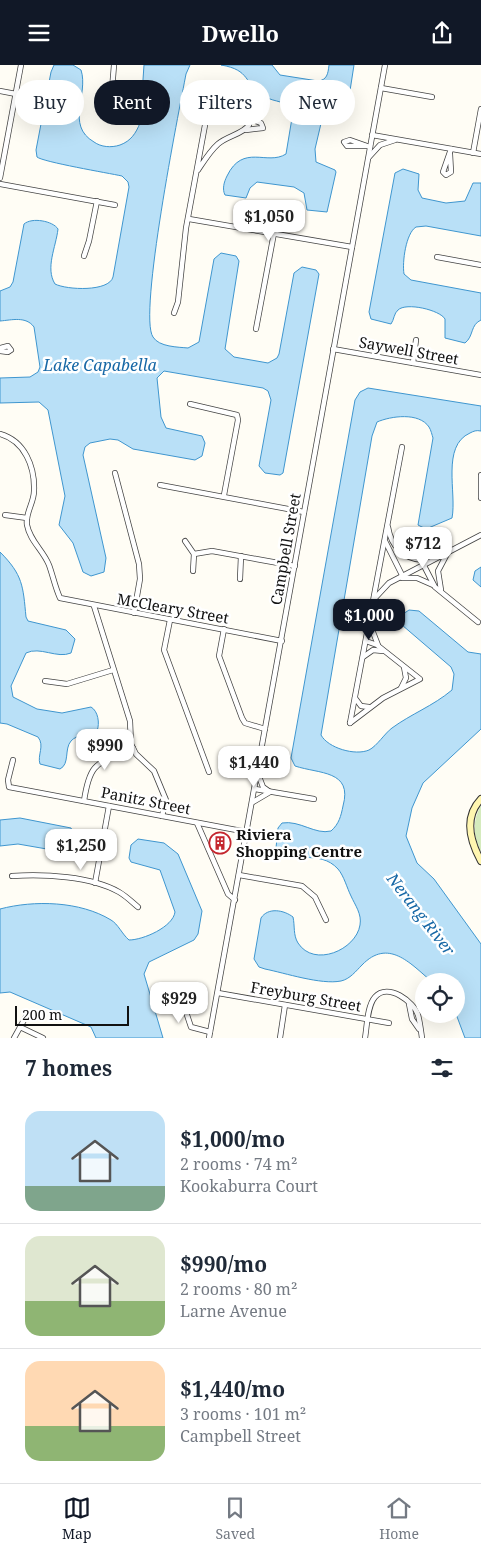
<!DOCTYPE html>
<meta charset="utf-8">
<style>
body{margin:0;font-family:"Noto Serif",serif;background:#f2f2f3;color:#1f2937;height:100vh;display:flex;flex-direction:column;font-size:19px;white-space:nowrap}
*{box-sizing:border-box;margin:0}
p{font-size:16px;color:#747a83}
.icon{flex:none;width:28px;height:28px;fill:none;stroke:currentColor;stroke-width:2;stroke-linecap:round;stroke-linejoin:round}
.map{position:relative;height:973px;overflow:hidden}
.panel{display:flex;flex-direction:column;background:#fff;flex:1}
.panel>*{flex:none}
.banner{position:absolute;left:15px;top:15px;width:451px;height:45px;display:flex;gap:10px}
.tools{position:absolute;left:415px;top:908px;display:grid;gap:10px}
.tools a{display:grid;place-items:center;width:50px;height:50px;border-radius:50%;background:#fff;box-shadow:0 5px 20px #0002;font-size:25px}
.scale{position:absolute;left:15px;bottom:12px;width:114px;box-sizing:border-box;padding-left:5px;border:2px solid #111;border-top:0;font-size:14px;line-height:18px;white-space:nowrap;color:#111;-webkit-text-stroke:4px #fff;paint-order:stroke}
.price{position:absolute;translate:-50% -42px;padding:0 11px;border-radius:10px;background:#fff;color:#222;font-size:16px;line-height:32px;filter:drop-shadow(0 1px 2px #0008)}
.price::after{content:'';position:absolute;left:50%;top:30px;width:15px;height:11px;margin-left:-8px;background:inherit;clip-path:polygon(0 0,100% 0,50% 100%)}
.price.active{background:#111827;color:#fff}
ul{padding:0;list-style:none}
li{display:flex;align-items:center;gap:15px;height:125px;padding:0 25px}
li+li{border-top:1px solid #e0e1e3}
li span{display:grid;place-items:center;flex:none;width:140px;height:100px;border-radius:15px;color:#555}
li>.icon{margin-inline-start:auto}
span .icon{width:60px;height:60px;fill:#fffc;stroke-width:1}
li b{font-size:21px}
h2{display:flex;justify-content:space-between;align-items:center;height:60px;padding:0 25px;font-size:21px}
.tag{padding:0 18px;border-radius:22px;background:#fff;box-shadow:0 5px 20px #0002;font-size:18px;line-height:45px}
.tag.active{background:#111827;color:#fff}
header{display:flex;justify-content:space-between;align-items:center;height:65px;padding:0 25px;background:#111827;color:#fff;font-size:22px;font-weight:700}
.menu{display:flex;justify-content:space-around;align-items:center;height:70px;border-top:1px solid #e0e1e3;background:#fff;font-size:14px;color:#747a83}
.menu a{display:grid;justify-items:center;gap:2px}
.menu .active{color:#111827}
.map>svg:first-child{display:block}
.green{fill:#d5ebbd}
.water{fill:#b9e0f7;stroke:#3f96cf}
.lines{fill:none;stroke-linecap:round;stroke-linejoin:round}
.street-casing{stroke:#444;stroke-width:6}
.secondary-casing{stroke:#333;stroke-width:8}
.street{stroke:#fff;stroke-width:4.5}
.secondary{stroke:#fff6b0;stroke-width:6}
.labels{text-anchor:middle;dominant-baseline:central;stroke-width:5;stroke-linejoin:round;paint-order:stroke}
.street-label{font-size:15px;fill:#111;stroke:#fff}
.poi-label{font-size:15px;font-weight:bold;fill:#111;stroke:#fff;text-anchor:start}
.water-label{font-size:16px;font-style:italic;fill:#1768a6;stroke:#fff}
</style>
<header><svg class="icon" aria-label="menu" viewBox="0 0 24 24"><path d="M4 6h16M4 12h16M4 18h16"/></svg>Dwello<svg class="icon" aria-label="share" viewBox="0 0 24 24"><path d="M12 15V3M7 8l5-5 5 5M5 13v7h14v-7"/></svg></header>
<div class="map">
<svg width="481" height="973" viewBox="0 0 481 973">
<rect width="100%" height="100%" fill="#fffdf5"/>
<!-- green -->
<path class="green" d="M481,740V787C473,771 472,756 481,740Z"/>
<!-- water -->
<g class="water">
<path d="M54,0H73L81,5C89,29 65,60 94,77C101,82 111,83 120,80C131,76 136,68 140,58L144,0H190L186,9C179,46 138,250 153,272C159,282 178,282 188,283L199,277L214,194L221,188L236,191L239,196L225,284L234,292L268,298L277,293L279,289L294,208L302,202L316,205L319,209L283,408L280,410L265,408L259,401L271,335L268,326L263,323L164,306L157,313L161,352L166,363L202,371L205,378L202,391L195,395L133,384L118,375L110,374L90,378L85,382L83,390L106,493L104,507L91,511L83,507L73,478L59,460L65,431L48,345L39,337L0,338V313L30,312L38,307L40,302L34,262C26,251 12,255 0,256V226L10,222L13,217L24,159C32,152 53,156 58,164C56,182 45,203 55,219C67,225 109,227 113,212L129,122L128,117L122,111C108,108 43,97 37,92L36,85L51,7Z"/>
<path d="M221,0H272L280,10L318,16C327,15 328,9 329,0H354L347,45C340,51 331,45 323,50L315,84L316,97L335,105L336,107L327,147L307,145L304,128L294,122L257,117L250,123L246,133L225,130C222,124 224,117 227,111C243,78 267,101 286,89L293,47C289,35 274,38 264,31C243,18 251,5 221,0Z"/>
<path d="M403,104L419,109L418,125L422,133L446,138L465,136L473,118H481V171L426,161L416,162C406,168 402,197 404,209L411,215L481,228V255C470,260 474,271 465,278L445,273V254C440,245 406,237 398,245C394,248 394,255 391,259L371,254L369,247L395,108Z"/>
<path d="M368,323L481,341V366C476,365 474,366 470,368C441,381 457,428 452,453L426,464L418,460L433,373C432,370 431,365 429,362C419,347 391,351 377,357L372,371L321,670C328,683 355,691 369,685C377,681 385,668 392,663C411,649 433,641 452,625L454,609L451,602L402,560L403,549L409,545L419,546L468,587L481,589V664L423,718L412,743L406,771L417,798L434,814L481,879V973H465L456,949V916H431C410,898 388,873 362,900C356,906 350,914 341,916C321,920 285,908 265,904L259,902L254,894L261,853C268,842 284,845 293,852C295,861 293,870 298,878C314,903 356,885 360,860C362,849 355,840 351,831C347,823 344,811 338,804C319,783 291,801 276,783L278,763L282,758C300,755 315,770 331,766C339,759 341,751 343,741C353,705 319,709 295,701L291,693L355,335L360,327Z"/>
<path d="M0,487C23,510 23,521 26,552L28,556L66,565L75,574L71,588C57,594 40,581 26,588L11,621L13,632L37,644L62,648L91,642C98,646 100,658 97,666C89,669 76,670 71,676C64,684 70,699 60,704L40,699C37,690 45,681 38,672L7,659L0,658Z"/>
<polygon points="481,502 481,522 473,515 475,506"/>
<polygon points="20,753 71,763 74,770 70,785 64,787 18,779 0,781 0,755"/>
<path d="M138,774L164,778L178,789L202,846L198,869L194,875L149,897L144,909L163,973H96L91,962L10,927L0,928V844C34,835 80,836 111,855C118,859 122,869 129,875C143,875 173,862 175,847L160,805L131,797L129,793L131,780Z"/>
</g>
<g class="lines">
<!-- street casing -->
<g class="street-casing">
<g id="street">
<polyline points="381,23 432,32"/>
<polyline points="0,26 16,29"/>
<polyline points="110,49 114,0"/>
<polyline points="246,65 263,63 261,58 250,54"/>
<polyline points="372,70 481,89"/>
<polyline points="366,81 347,81 344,77 350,75 370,82"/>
<polyline points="473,88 481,44"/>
<polyline points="450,89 451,107 446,110 443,107 451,84"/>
<polyline points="369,92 380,80 395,75"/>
<polyline points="0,113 21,0"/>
<polyline points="0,119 115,140"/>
<polyline points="189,154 352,182"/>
<polyline points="270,168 274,147"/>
<polyline points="84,191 89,176 97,136"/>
<polyline points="437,192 481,200"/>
<path d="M174,248L178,237L186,163L210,33L213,27C226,24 239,46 250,54L249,60C243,69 227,71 218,79C210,86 204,96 198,105"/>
<polyline points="256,264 274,168"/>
<polyline points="0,283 8,281 11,285 8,287 0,286"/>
<polyline points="333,284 481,310"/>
<polyline points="413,298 416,275"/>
<polyline points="190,339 237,350 238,355 224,430"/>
<path d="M0,369C25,376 35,402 34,426C34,438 25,448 27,460C30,476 43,485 49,500C53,511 55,522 60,533L282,576"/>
<polyline points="115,408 139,499 140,514 134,548"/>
<polyline points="481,410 481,433"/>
<polyline points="160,420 304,447"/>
<polyline points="5,450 27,453"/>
<path d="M388,462C391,481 403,494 423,495"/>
<polyline points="185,476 194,489 193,506"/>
<polyline points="385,476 403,512"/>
<polyline points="194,489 212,486 295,501"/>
<polyline points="421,495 435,522 478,557"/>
<polyline points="402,513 417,513 433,520"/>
<polyline points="240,514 241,491"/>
<polyline points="441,525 438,506 447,489"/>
<polyline points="376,532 389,518 481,470"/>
<polyline points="94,541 130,656 131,679 136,689 154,706 166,735 162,751"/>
<polyline points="170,555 164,585 209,707"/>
<polyline points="371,562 378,580"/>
<polyline points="224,564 219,591 242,653 245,658 265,664"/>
<polyline points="363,592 373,585 383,586"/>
<polyline points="45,616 67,619 113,605"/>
<polyline points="401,623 406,613 404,602"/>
<polyline points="355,633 361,641 369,642"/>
<polyline points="350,658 402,382"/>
<polyline points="350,658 383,633 420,614 377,580 366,576"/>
<polyline points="13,695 8,715 9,722 247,767"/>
<polyline points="255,724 314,734"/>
<path d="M84,736C90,696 97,699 133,683"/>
<polyline points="253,737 270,727 263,722 258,709"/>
<polyline points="197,758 228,829 235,835"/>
<polyline points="239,810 302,821 315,832 326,855"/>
<path d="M12,811C44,809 91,811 119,827C126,831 132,837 138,842"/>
<polyline points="95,818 109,741"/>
<polyline points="177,920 191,962 210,967"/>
<polyline points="218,928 389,958"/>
<polyline points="409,939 412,954 419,964"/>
<polyline points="20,962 43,973"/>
<polyline points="14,973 28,948"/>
<polyline points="209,973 385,0"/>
<polyline points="280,973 285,940"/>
<path d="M365,973C367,962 367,941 375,932C388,917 414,937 418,950C420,957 421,966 422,973"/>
</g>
</g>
<!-- secondary casing -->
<g class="secondary-casing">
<path id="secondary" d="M481,734C464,752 470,776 481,796"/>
</g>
<!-- street -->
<use href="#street" class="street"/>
<!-- secondary -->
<use href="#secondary" class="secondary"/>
</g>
<!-- icons -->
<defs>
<g id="building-ring" transform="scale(1.125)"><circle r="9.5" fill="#fff" stroke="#c4262e" stroke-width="1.5"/><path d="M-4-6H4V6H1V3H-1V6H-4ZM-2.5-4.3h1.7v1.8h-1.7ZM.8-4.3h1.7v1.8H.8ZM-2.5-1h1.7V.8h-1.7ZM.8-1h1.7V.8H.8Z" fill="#c4262e"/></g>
</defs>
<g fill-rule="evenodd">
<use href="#building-ring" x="220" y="778"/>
</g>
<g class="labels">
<!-- street labels -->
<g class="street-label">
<text transform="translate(409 285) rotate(10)">Saywell Street</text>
<text transform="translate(285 484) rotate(-80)">Campbell Street</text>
<text transform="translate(173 543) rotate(10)">McCleary Street</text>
<text transform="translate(146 735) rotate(11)">Panitz Street</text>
<text transform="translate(306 931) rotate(10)">Freyburg Street</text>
</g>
<!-- poi labels -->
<g class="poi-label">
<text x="236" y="769">Riviera<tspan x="236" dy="17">Shopping Centre</tspan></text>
</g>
<!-- water labels -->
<g class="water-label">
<text x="100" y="300">Lake Capabella</text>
<text transform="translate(421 849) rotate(52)">Nerang River</text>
</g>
</g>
</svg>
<div class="tools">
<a><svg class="icon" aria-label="locate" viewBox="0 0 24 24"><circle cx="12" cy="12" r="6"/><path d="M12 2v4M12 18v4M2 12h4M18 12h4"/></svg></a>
</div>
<div class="scale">200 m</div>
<b class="price" style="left:269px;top:177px">$1,050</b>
<b class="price" style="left:423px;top:504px">$712</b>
<b class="price active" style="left:369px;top:576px">$1,000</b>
<b class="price" style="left:105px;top:706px">$990</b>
<b class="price" style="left:254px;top:723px">$1,440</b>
<b class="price" style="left:81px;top:806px">$1,250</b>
<b class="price" style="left:179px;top:959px">$929</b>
<div class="banner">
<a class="tag">Buy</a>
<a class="tag active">Rent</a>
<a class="tag">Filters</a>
<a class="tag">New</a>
</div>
</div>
<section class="panel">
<h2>7 homes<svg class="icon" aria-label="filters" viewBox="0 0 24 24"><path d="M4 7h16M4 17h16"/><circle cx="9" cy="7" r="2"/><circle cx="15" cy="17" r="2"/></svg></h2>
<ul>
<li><span style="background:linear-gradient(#bfe0f5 75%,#7fa58c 0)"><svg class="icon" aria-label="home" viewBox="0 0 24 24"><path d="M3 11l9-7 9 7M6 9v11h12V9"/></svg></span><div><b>$1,000/mo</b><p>2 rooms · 74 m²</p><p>Kookaburra Court</p></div></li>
<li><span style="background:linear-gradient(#dfe7d0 65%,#8fb573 0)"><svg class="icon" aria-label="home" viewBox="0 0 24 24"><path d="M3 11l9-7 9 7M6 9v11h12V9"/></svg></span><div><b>$990/mo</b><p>2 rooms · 80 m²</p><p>Larne Avenue</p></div></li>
<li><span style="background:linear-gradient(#ffd9b3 65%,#8fb573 0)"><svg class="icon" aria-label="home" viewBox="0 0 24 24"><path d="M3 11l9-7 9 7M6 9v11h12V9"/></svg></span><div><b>$1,440/mo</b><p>3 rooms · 101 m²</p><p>Campbell Street</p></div></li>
</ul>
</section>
<nav class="menu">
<a class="active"><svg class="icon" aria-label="map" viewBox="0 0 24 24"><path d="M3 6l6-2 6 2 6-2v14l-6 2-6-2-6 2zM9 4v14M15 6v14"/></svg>Map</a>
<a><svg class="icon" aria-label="saved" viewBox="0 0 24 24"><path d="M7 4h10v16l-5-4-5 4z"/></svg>Saved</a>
<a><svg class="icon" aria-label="home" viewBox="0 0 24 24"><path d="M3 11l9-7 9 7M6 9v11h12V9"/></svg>Home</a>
</nav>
